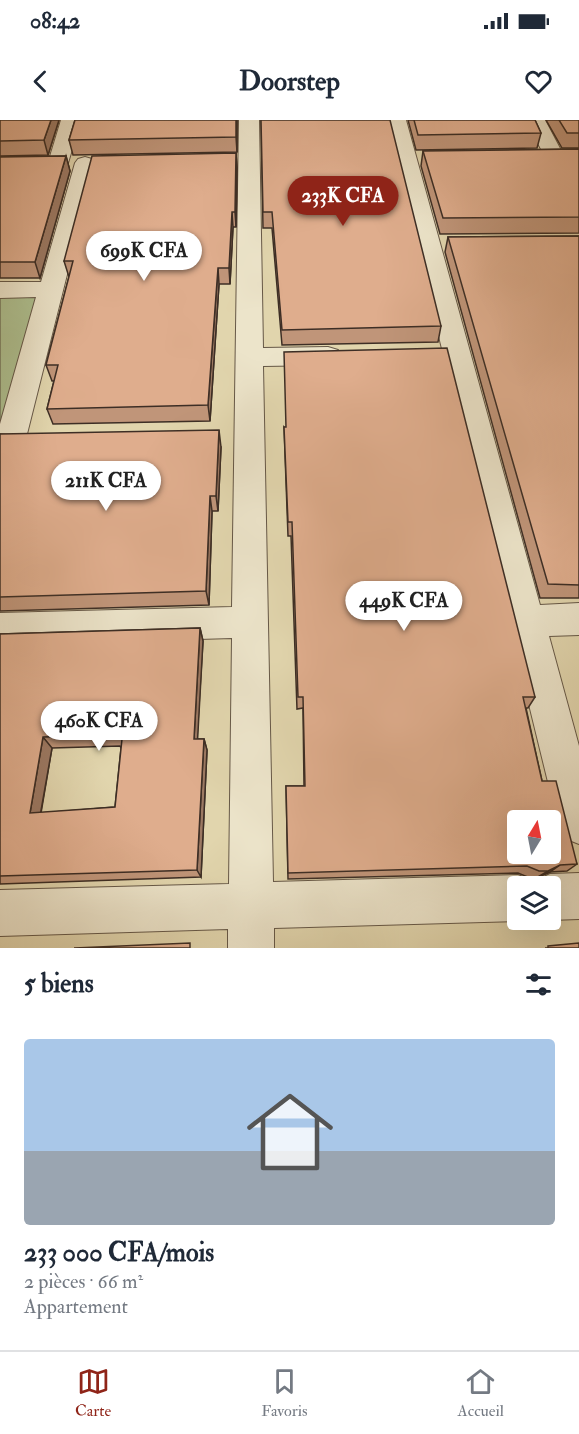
<!DOCTYPE html>
<html lang="fr">
<meta charset="utf-8">
<style>
body{margin:0;font-family:"IM FELL Double Pica",serif;background:#f6f6f7;color:#1f2937;height:100vh;display:flex;flex-direction:column;font-size:22px;white-space:nowrap}
*{box-sizing:border-box;margin:0}
p{font-size:20px;color:#747a83}
.icon{flex:none;width:33px;height:33px;fill:none;stroke:currentColor;stroke-width:2;stroke-linecap:round;stroke-linejoin:round}
.map{position:relative;height:828px;overflow:hidden}
.sheet{display:flex;flex-direction:column;background:#fff;flex:1}
.sheet>*{flex:none}
.needle{width:39px;rotate:10deg}
.controls{position:absolute;left:507px;top:690px;display:grid;gap:12px}
.controls a{display:grid;place-items:center;width:54px;height:54px;border-radius:6px;background:#fff;box-shadow:0 6px 24px #0002;font-size:30px}
.price{position:absolute;translate:-50% -51px;padding:0 14px;border-radius:21px;background:#fff;color:#222;font-size:20px;line-height:39px;filter:drop-shadow(0 2px 3px #0008)}
.price::after{content:'';position:absolute;left:50%;top:36px;width:18px;height:14px;margin-left:-9px;background:inherit;clip-path:polygon(0 0,100% 0,50% 100%)}
.price.selected{background:#8f2418;color:#fff}
ul{padding:0;list-style:none}
li{display:grid;align-content:center;gap:12px;height:318px;padding:0 24px}
li span{display:grid;place-items:center;height:186px;border-radius:6px;color:#555}
li>.icon{margin-inline-start:auto}
span .icon{width:108px;height:108px;fill:#fffc;stroke-width:1}
li b{font-size:26px}
h2{display:flex;justify-content:space-between;align-items:center;height:72px;padding:0 24px;font-size:26px}
.status{display:flex;justify-content:space-between;align-items:center;height:42px;padding:0 30px;background:#fff;direction:ltr}
.status svg{height:16px;fill:currentColor}
header{display:flex;justify-content:space-between;align-items:center;height:78px;padding:0 24px;background:#fff;font-size:27px;font-weight:700}
.menu{display:flex;justify-content:space-around;align-items:center;height:84px;border-top:2px solid #e0e1e3;background:#fff;font-size:16px;color:#747a83}
.menu a{display:grid;justify-items:center;gap:3px}
.menu .selected{color:#8f2418}
.map>svg:first-child{display:block}
.green{fill:#adbe8e;stroke:#75765a;stroke-width:1.5}
.lines{fill:none;stroke-linecap:round;stroke-linejoin:round}
.minor-casing{stroke:#665847;stroke-width:2}
.minor{fill:#ece4ca;fill-rule:evenodd}
.wall{fill:#c09579;stroke:#3d2e25;stroke-width:1.5;fill-rule:evenodd}
.shaded-wall{fill:#9c7963;stroke:#3d2e25;stroke-width:1.5}
.building{fill:#dfad8d;stroke:#3d2e25;stroke-width:1.5;fill-rule:evenodd}
</style>
<div class="status"><b>08:42</b><svg viewBox="0 0 49 12"><path d="M0 12V9h3v3zM5 12V6h3v6zM10 12V3h3v9zM15 12V0h3v12zM26 1h20v11H26zM47 4h2v5h-2z"/></svg></div>
<header><svg class="icon" aria-label="back" viewBox="0 0 24 24"><path d="M15 5l-7 7 7 7"/></svg>Doorstep<svg class="icon" aria-label="heart" viewBox="0 0 24 24"><path d="M12 20l-8-8c-3-5 5-10 8-4 3-6 11-1 8 4z"/></svg></header>
<div class="map">
<svg width="579" height="828" viewBox="0 0 579 828">
<rect width="100%" height="100%" fill="#e1d5ad"/>
<filter id="stains"><feTurbulence type="fractalNoise" baseFrequency=".00333" numOctaves="4"/><feColorMatrix values="0 0 0 0 .2 0 0 0 0 .09 0 0 0 0 .02 0 0 0 .5 -.17"/></filter>
<radialGradient id="worn" r=".72"><stop offset=".6" stop-color="#630" stop-opacity="0"/><stop offset="1" stop-color="#630" stop-opacity=".3"/></radialGradient>
<!-- green -->
<polygon class="green" points="41,175 0,305 0,176"/>
<g class="lines">
<!-- minor casing -->
<g class="minor-casing">
<g id="minor">
<polygon points="61,0 81,0 68,43 65,47 58,49 51,47 48,43"/>
<polygon points="239,0 259,0 263,228 328,227 338,230 342,236 338,242 328,245 263,246 273,762 518,755 534,762 550,754 579,753 579,799 550,800 550,766 518,766 518,800 521,800 518,801 274,808 274,828 228,828 228,809 0,816 0,770 229,764 232,518 0,525 0,493 232,487"/>
<polygon points="386,0 406,0 540,485 579,483 579,515 549,516 579,626 579,724 564,718 558,703"/>
<polygon points="525,0 545,0 564,36 561,40 547,40"/>
<polygon points="85,37 92,39 95,43 26,318 22,326 11,329 0,325 0,304 36,177 0,178 0,162 41,162 75,43 78,39"/>
</g>
</g>
<!-- minor -->
<use href="#minor" class="minor"/>
</g>
<!-- wall -->
<g class="wall">
<polygon points="0,0 59,0 48,35 0,36"/>
<polygon points="75,0 237,0 237,32 73,35 69,20"/>
<polygon points="261,0 441,206 438,222 282,225 272,108 263,108"/>
<polygon points="408,0 535,0 541,13 537,28 416,30"/>
<polygon points="546,0 579,0 579,28 562,28"/>
<polygon points="579,29 579,113 440,114 421,46 423,31"/>
<polygon points="236,33 237,48 236,107 233,107 230,164 219,164 210,301 53,304 47,289 54,261 52,261 46,245 69,157 64,141"/>
<polygon points="66,36 70,51 40,158 0,158 0,37"/>
<polygon points="579,116 579,478 540,478 445,132 448,117"/>
<polygon points="284,307 535,577 528,588 526,588 542,661 577,744 567,751 550,752 538,757 530,758 518,753 288,759 286,666 304,666 303,588 297,589 291,416 288,416"/>
<polygon points="0,314 221,327 218,391 212,391 209,485 0,491"/>
<path d="M200,508L203,521L197,619H204L207,630L201,757L0,764V514ZM120,626L121,628L115,687L41,693L52,628Z"/>
</g>
<!-- shaded-wall -->
<g class="shaded-wall">
<polygon points="51,0 59,0 48,35 44,20"/>
<polygon points="236,0 237,0 237,32 236,17"/>
<polygon points="236,33 237,48 236,107 235,92"/>
<polygon points="66,36 70,51 40,158 35,142"/>
<polygon points="232,92 233,107 230,164 229,148"/>
<polygon points="218,148 219,164 210,301 208,285"/>
<polygon points="219,310 221,327 218,391 216,376"/>
<polygon points="210,376 212,391 209,485 206,471"/>
<polygon points="200,508 203,521 197,630 194,619"/>
<polygon points="43,617 52,628 39,702 30,693"/>
<polygon points="204,619 207,630 201,757 197,750"/>
<polygon points="560,745 550,752 538,757 548,751"/>
</g>
<!-- building -->
<g class="building">
<polygon points="0,0 51,0 44,20 0,21"/>
<polygon points="75,0 236,0 236,17 69,20"/>
<polygon points="261,0 390,0 441,206 282,210 272,92 263,92"/>
<polygon points="414,0 535,0 541,13 418,15"/>
<polygon points="559,0 579,0 579,13 567,13"/>
<polygon points="579,29 579,97 443,98 423,31"/>
<polygon points="236,33 235,92 232,92 229,148 218,148 208,285 47,289 58,245 46,245 73,141 64,141 92,36"/>
<polygon points="66,36 35,142 0,142 0,37"/>
<polygon points="579,116 579,465 548,464 448,117"/>
<path d="M447,228L535,577H523L542,661H556L577,744L560,745L548,751H539L527,746L288,753L286,666H305L303,577H298L292,402H288L284,307H286L284,232ZM518,700H550V734H518Z"/>
<polygon points="219,310 216,376 210,376 206,471 0,477 0,314"/>
<path d="M200,508L194,619H204L197,750L0,756V514ZM117,615V619H122L115,687L30,693L43,617Z"/>
<polygon points="190,823 190,828 74,828"/>
<polygon points="579,823 579,828 545,828 548,828 548,826"/>
</g>
<rect width="100%" height="100%" filter="url(#stains)"/>
<rect width="100%" height="100%" fill="url(#worn)"/>
</svg>
<div class="controls">
<a><svg class="needle" viewBox="-14 -14 28 28"><path d="M0-13l5 13h-10z" fill="#e53935"/><path d="M0 13l5-13h-10z" fill="#747a83"/></svg></a>
<a><svg class="icon" aria-label="layers" viewBox="0 0 24 24"><path d="M12 4l9 5-9 5-9-5zM3 14l9 5 9-5"/></svg></a>
</div>
<b class="price selected" style="left:343px;top:107px">233K CFA</b>
<b class="price" style="left:144px;top:162px">699K CFA</b>
<b class="price" style="left:106px;top:392px">211K CFA</b>
<b class="price" style="left:404px;top:512px">449K CFA</b>
<b class="price" style="left:99px;top:632px">460K CFA</b>
</div>
<section class="sheet">
<h2>5 biens<svg class="icon" aria-label="filters" viewBox="0 0 24 24"><path d="M4 7h16M4 17h16"/><circle cx="9" cy="7" r="2"/><circle cx="15" cy="17" r="2"/></svg></h2>
<ul>
<li><span style="background:linear-gradient(#a9c7e8 60%,#9aa5b1 0)"><svg class="icon" aria-label="home" viewBox="0 0 24 24"><path d="M3 11l9-7 9 7M6 9v11h12V9"/></svg></span><div><b>233 000 CFA/mois</b><p>2 pièces · 66 m²</p><p>Appartement</p></div></li>
</ul>
</section>
<nav class="menu">
<a class="selected"><svg class="icon" aria-label="map" viewBox="0 0 24 24"><path d="M3 6l6-2 6 2 6-2v14l-6 2-6-2-6 2zM9 4v14M15 6v14"/></svg>Carte</a>
<a><svg class="icon" aria-label="saved" viewBox="0 0 24 24"><path d="M7 4h10v16l-5-4-5 4z"/></svg>Favoris</a>
<a><svg class="icon" aria-label="home" viewBox="0 0 24 24"><path d="M3 11l9-7 9 7M6 9v11h12V9"/></svg>Accueil</a>
</nav>
